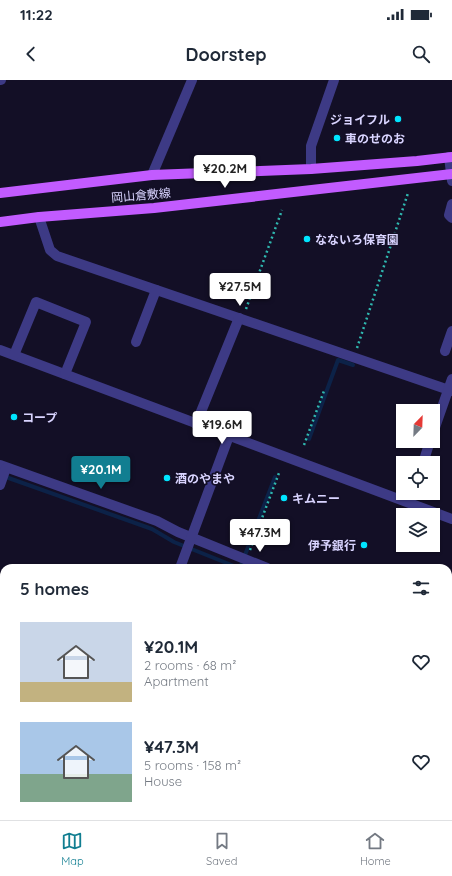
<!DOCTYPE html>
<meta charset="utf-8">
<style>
body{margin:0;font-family:Quicksand,"Noto Sans JP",sans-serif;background:#f2f2f3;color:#1f2937;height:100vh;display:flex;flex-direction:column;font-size:15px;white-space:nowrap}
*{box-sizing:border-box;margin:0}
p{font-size:13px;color:#747a83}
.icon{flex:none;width:22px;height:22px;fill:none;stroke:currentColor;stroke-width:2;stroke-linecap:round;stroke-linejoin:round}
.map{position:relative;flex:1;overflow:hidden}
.sheet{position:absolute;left:0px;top:484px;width:452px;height:256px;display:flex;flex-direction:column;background:#fff;border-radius:12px 12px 0 0;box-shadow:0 1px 3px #0004}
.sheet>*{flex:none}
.needle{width:26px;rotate:23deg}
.buttons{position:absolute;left:396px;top:324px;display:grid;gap:8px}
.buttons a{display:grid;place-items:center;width:44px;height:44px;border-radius:0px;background:#fff;box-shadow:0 1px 3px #0004;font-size:20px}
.price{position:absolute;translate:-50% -34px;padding:0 9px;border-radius:4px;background:#fff;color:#222;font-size:13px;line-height:26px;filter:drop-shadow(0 1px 2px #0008)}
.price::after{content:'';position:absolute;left:50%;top:24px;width:12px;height:9px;margin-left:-6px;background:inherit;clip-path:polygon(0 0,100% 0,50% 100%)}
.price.on{background:#117e91;color:#fff}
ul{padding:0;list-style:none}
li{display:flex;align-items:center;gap:12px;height:100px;padding:0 20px}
li span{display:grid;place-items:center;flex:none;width:112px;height:80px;border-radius:0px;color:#555}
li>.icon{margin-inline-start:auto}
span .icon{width:48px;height:48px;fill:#fffc;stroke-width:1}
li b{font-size:17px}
h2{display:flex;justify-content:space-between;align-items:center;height:48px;padding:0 20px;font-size:17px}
.status{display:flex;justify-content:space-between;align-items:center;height:28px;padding:0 20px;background:#fff;direction:ltr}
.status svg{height:11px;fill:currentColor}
header{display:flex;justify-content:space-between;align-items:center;height:52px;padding:0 20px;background:#fff;font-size:18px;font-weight:800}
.menu{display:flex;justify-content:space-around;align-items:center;height:56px;border-top:1px solid #e0e1e3;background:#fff;font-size:11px;color:#747a83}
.menu a{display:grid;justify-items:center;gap:2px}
.menu .on{color:#117e91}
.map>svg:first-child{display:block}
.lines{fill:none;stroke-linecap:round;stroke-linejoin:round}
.stream{stroke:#0c2248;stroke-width:4}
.path{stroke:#2fb8b0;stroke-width:2.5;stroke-dasharray:2 3;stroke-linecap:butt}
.minor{stroke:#3d3a85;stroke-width:10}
.major{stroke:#c25bff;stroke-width:10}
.poi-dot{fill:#00e5ff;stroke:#130f26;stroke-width:1.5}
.labels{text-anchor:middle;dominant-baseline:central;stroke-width:3.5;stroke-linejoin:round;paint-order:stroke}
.poi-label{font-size:12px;font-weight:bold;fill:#d9d4ff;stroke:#130f26;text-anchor:start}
.street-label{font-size:12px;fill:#d9d4ff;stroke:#130f26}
</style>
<div class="status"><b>11:22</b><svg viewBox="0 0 49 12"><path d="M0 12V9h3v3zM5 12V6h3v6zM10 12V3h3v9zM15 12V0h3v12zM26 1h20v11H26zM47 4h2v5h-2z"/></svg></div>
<header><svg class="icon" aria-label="back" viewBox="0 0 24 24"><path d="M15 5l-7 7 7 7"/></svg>Doorstep<svg class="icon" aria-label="search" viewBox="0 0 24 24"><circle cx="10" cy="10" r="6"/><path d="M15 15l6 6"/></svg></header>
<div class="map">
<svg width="452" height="740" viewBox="0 0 452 740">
<rect width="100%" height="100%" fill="#130f26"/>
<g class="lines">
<!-- stream -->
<g class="stream">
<polyline points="309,359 338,280 353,285"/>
<polyline points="3,396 152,449 174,462 239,488"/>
<polyline points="240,488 275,397"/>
</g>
<!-- path -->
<g class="path">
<polyline points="246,229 282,130"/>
<polyline points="357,268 408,113"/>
<polyline points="304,365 324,311"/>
<polyline points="250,470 279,393"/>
</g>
<!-- minor -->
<g class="minor">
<polyline points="0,0 1,0"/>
<polyline points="449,77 452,101"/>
<polyline points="311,89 311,66 334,0"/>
<polyline points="152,95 192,0"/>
<polyline points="452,124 449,135 452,138"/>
<polyline points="39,137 50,170 57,176 452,311"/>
<polyline points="136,262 156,210"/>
<polyline points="0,270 452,439"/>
<polyline points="445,271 452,251"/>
<polyline points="14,275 36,222 86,242 65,294"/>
<polyline points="196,344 239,238"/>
<polyline points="433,353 452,299"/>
<polyline points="423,383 430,361"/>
<polyline points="0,385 157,441 178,452 267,488"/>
<polyline points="0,405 6,388"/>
<polyline points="180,488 229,356"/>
<polyline points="0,548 4,549"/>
<polyline points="448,562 452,564"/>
<polyline points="0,681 4,682"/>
<polyline points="137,736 145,740"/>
<polyline points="84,740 86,736"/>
<polyline points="280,740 281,736"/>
<polyline points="373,740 375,736"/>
</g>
<!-- major -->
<g class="major">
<polyline points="0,113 152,95 311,89 417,81 452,77"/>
<polyline points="0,142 39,137 154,128 452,94"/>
</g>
</g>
<!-- markers -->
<g class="poi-dot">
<circle cx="398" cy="39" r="4"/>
<circle cx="337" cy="58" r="4"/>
<circle cx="307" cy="159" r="4"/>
<circle cx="14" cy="337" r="4"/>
<circle cx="167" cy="398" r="4"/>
<circle cx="284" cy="418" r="4"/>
<circle cx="364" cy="465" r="4"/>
</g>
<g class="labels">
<!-- poi labels -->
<g class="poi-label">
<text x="390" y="39" text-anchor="end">ジョイフル</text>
<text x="345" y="58">車のせのお</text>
<text x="315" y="159">なないろ保育園</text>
<text x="22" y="337">コープ</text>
<text x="175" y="398">酒のやまや</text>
<text x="292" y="418">キムニー</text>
<text x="356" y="465" text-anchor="end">伊予銀行</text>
</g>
<!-- street labels -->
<g class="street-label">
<text transform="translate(141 115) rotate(-5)">岡山倉敷線</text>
</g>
</g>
</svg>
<div class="buttons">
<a><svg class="needle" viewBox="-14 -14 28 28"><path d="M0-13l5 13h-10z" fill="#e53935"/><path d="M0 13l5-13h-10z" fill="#747a83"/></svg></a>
<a><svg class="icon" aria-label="locate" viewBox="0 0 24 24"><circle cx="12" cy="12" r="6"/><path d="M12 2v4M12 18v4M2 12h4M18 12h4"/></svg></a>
<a><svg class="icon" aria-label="layers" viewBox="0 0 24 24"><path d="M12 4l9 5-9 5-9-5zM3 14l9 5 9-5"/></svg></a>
</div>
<b class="price" style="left:225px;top:109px">¥20.2M</b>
<b class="price" style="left:240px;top:227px">¥27.5M</b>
<b class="price" style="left:222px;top:365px">¥19.6M</b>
<b class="price on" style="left:101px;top:410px">¥20.1M</b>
<b class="price" style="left:260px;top:473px">¥47.3M</b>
<section class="sheet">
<h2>5 homes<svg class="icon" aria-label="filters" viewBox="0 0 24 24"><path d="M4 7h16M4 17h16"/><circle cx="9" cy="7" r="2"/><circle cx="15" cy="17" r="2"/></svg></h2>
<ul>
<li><span style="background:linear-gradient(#c9d6e8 75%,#c2b280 0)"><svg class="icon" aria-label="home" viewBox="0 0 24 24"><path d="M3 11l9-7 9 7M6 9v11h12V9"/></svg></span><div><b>¥20.1M</b><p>2 rooms · 68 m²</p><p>Apartment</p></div><svg class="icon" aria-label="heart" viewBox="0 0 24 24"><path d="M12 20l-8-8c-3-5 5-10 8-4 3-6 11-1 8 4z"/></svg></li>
<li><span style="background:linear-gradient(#a9c7e8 65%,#7fa58c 0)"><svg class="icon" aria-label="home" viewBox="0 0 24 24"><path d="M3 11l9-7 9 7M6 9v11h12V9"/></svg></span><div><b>¥47.3M</b><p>5 rooms · 158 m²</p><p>House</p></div><svg class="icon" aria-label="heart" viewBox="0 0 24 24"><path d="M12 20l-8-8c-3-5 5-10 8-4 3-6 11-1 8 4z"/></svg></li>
</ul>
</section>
</div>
<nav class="menu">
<a class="on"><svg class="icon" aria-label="map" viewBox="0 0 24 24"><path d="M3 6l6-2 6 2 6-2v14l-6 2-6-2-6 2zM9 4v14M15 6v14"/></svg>Map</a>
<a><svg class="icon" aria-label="saved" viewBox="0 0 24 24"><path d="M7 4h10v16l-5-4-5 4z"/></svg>Saved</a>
<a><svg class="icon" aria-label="home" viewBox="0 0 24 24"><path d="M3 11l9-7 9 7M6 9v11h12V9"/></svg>Home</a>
</nav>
